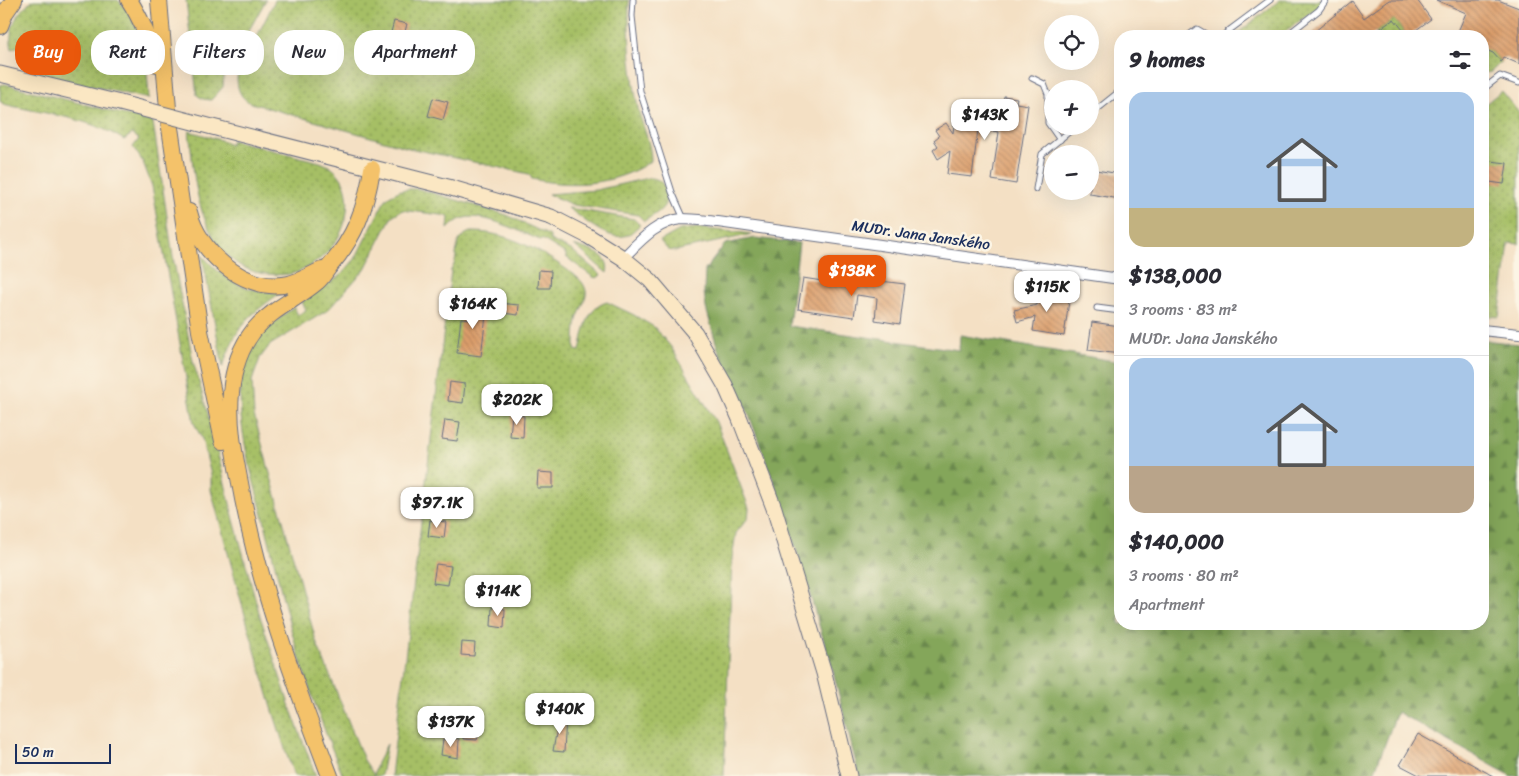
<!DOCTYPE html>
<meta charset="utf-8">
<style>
body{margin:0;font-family:Sriracha,sans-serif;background:#f2f2f3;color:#2b2b33;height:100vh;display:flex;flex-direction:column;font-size:19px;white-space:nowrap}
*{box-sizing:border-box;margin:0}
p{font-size:16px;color:#7c7c81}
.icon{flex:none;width:28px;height:28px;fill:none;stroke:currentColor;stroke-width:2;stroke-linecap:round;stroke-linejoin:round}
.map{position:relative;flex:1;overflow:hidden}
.panel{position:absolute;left:1114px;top:30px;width:375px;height:600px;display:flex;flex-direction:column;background:#fff;border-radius:20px;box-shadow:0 5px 20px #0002}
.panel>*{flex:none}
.top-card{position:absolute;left:15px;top:30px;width:475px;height:45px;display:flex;gap:10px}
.controls{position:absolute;left:1044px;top:15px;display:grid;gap:10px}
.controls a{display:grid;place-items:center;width:55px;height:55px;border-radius:50%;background:#fff;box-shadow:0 5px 20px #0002;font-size:25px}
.scale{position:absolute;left:15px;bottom:12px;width:96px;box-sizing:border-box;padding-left:5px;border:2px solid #1b2f5e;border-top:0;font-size:14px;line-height:18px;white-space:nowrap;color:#1b2f5e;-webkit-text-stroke:4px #fcf5e5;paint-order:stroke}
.price{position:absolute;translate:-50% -42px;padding:0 11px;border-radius:10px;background:#fff;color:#222;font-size:16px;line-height:32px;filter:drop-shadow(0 1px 2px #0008)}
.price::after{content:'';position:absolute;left:50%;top:30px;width:15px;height:11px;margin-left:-8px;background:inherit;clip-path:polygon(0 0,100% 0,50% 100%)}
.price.on{background:#ea580c;color:#fff}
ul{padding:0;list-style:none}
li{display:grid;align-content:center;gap:10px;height:265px;padding:0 15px}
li+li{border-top:1px solid #e1e1e2}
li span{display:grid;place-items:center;height:155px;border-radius:15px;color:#555}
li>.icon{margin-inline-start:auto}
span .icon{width:90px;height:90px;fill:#fffc;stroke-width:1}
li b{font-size:21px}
h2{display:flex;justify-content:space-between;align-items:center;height:60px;padding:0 15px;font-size:21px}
.pill{padding:0 18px;border-radius:20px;background:#fff;box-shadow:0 5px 20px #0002;font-size:18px;line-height:45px}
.pill.on{background:#ea580c;color:#fff}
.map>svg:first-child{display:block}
.grass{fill:url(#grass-dots);stroke:#607762}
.forest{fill:url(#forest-firs);stroke:#506a5c}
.building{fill:url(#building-back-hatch)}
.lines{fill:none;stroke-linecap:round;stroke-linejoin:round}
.lane-casing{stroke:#676d82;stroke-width:7}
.street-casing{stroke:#676d82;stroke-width:12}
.secondary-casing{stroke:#676d82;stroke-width:17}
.primary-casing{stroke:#676d82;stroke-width:18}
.lane{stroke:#fff;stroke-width:5}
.street{stroke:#fff;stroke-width:10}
.secondary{stroke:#fbe7c3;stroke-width:15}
.primary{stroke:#f4c26a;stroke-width:16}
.secondary-bridge-casing{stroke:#676d82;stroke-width:17;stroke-linecap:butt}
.secondary-bridge{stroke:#fbe7c3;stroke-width:15}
.labels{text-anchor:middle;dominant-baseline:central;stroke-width:5;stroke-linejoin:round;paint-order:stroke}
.street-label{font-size:15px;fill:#1b2f5e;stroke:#fcf5e5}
</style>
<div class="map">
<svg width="1519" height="776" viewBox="0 0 1519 776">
<defs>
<pattern id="grass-dots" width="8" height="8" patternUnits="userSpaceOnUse" patternTransform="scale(1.25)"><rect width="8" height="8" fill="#a6bf65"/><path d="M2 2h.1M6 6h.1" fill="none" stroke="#869c56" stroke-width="1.8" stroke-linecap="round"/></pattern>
<pattern id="forest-firs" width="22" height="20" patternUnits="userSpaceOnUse" patternTransform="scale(1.25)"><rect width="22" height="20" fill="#84a65a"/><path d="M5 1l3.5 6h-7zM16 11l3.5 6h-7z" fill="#6b884e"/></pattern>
<pattern id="building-back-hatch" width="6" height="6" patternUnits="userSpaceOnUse" patternTransform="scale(1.25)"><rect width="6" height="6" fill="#dc9e6b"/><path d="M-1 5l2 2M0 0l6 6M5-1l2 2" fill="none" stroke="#b2815b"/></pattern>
</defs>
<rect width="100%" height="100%" fill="#fcf5e5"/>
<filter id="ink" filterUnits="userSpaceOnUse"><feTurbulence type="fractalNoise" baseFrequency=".02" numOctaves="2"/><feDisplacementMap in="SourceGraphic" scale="10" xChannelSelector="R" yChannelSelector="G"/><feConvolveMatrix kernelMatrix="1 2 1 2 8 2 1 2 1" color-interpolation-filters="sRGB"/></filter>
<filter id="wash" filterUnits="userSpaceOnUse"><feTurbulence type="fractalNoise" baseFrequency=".0096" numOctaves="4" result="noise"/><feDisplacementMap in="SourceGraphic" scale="20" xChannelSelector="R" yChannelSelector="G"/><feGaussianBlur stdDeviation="1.12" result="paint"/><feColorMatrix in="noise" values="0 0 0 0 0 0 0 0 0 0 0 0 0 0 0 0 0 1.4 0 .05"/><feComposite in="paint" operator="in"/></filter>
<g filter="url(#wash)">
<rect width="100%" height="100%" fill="#f4e0c4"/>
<!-- grass -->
<g class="grass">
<path d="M33,0H118C144,25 147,65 149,99L46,76L28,70L18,61L29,55L24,44L12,49C7,29 17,11 33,0Z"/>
<polygon points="186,0 266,0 224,75 223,87 211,100 203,99 197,95"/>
<path d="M275,0H629C628,36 631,73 638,108C642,126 651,142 651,161C617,185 572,188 532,179L529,174L409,148L251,103C240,98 237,89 237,77Z"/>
<polygon points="1280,0 1322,1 1320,6 1279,36 1234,36"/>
<polygon points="1394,19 1407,36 1378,36 1376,32"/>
<polygon points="1483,48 1499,55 1498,59 1501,62 1491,72 1483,73"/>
<path d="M5,84L153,122L173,257L193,361L207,410L234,520L260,616L290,707L316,776H294C262,682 237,586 211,490V475L202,439L194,423L152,186L143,162L133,147L139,139L132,134L124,140C88,117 44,114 3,104L0,101V85Z"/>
<polygon points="1501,91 1519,113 1519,244 1509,243 1499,317 1483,315 1482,293 1486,293 1489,270 1482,268 1483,106"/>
<path d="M189,131L224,141L230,145L232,140L320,162C358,175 352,223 331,248C323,258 310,267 298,272C286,276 272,275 260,273C234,268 217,248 207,224C194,196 193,162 189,131Z"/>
<path d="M648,178C650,178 653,178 656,179C666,182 669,198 664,206C659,213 651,217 644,221L638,215L573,205L548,194L596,190Z"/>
<path d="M409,189H419L507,215L550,236V240L573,251L601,275L597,278L593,277L566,257V254L542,239L540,240C520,232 485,213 464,218C457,220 453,224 448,229L449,216L402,210L392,216L365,269L328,310L270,345L260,358L252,381L254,415L316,641L364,760L374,775L377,763L387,744L381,776H343C323,728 305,679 291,629C281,593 273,556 264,519C252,475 233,416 243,370C249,343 273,323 294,307L298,315L306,310L302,302L341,275L355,259L384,202L389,196L401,190Z"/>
<path d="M568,208L634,219L640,225C635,229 630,235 624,236C605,240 583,218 568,208Z"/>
<polygon points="697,228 753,234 675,251 668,250 660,241 680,230"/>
<path d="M470,232C505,231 538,249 566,269C574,275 584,280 586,291C588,297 579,312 577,320C575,329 575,340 575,350L580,351C584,332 586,308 607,302L634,315L654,327L671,347L716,422L749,508L748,518L736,533L732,558L724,776H391L451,270C461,256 450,240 470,232Z"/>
<path d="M574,245C587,250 612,253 607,273Z"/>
<path d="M202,255C226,282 244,291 280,293C246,318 236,326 223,367Z"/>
</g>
<!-- forest -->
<polygon class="forest" points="755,238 799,243 789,326 959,350 960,335 1120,362 1120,624 1482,624 1483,340 1519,344 1519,776 1511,776 1397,712 1373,776 859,776 833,671 783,506 749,415 734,381 719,353 706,308 704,292 705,270 725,244"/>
<g id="blocks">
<!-- building -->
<g class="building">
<polygon points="1389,0 1417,0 1431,19 1408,36 1394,19 1370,36 1309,36 1352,1 1364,18"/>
<polygon points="1436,0 1498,0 1519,8 1519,64 1503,57 1501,62 1493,53 1482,48 1482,36 1456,36 1466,13"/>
<polygon points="394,21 407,24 403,39 390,36"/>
<polygon points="1004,96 1017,98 1016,103 1028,105 1016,184 992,180 999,132 978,129 972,177 947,174 950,151 938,159 933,150 938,146 934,140 939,136 935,130 946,123 953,133 956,110 1001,118"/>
<polygon points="433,98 448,102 443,120 428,116"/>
<polygon points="1482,160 1507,163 1504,184 1482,181"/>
<polygon points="1090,169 1120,174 1120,199 1090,194"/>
<polygon points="539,270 551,271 550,288 538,288"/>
<polygon points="823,274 905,284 900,324 875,320 877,298 857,295 854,317 798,309 803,278 822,281"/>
<polygon points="1039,290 1070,294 1064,336 1033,331 1035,317 1017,322 1014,310 1037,305"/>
<polygon points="475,297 488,299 481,356 457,353 461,318 472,319"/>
<polygon points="488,302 519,305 518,315 487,311"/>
<polygon points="1092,322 1120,326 1120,354 1088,350"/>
<polygon points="450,382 465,384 463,403 448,401"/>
<polygon points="512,414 524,416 523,438 510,437"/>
<polygon points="445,420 460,422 457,441 442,439"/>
<polygon points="538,472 553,473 553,488 537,488"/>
<polygon points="430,520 446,522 444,538 428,536"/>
<polygon points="436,564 451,566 448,585 433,583"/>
<polygon points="492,607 505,609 504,628 491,626"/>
<polygon points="462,642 475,643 474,656 461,655"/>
<polygon points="559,716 566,717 564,752 553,751"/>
<polygon points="464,727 480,728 477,740 463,739"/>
<polygon points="1418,734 1493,776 1421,776 1400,765"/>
<polygon points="449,738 459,739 458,758 441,755 443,739 449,740"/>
</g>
</g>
</g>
<g filter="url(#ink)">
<use href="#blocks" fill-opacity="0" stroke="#676d82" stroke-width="1"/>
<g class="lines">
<!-- lane casing -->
<g class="lane-casing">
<g id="lane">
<polyline points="633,0 632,16 640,91 672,192 684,219"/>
<polyline points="1188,36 1197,29 1209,36"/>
<polyline points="1223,36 1231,29 1270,0"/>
<polyline points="1286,36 1319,10 1326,0"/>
<polyline points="1032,78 1044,84 1048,94 1048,123 1060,140"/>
<polyline points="1482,90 1500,76 1519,83"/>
<polyline points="1090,115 1120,91"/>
<polyline points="1036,189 1042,154 1076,126"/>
<polyline points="1097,308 1120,311"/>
</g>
</g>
<!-- street casing -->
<g class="street-casing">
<g id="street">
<path d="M623,258C640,241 657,221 682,219C694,219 707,221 718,222L1120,279"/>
<polyline points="1482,330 1519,334"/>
</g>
</g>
<!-- secondary casing -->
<g class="secondary-casing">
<g id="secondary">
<polyline points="0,74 120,103"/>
<polyline points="220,129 448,187 551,217 588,236 623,258 650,280 695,333 725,385 740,419 774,508 824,673 849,776"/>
</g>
</g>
<!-- primary casing -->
<g class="primary-casing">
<g id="primary">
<path d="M129,0C142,20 150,41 157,64"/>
<polyline points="159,0 169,121 200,331 223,441"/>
<polyline points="0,26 5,13 14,0"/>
<path d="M189,212C198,250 241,290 283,285C296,284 310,275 322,270"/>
<path d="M330,776C294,681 258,584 240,483C234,453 228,423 231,393C233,370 240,348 254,330C272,309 297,299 317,282C322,278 325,272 329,267C355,237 366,208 372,169"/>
</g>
</g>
<!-- lane -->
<use href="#lane" class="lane"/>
<!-- street -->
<use href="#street" class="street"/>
<!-- secondary -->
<use href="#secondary" class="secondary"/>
<!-- primary -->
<use href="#primary" class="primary"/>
<!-- secondary-bridge casing -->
<g class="secondary-bridge-casing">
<polyline id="secondary-bridge" points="120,103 220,129"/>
</g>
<!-- secondary-bridge -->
<use href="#secondary-bridge" class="secondary-bridge"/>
</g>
</g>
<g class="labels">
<!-- street labels -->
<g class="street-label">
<text transform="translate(921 235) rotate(8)">MUDr. Jana Janského</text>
</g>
</g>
</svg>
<div class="controls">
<a><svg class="icon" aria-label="locate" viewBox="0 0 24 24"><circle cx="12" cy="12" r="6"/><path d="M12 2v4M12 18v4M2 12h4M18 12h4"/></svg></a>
<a>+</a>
<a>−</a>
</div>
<div class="scale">50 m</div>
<b class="price" style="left:985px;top:141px">$143K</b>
<b class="price on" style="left:852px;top:297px">$138K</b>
<b class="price" style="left:1047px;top:313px">$115K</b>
<b class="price" style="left:473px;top:330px">$164K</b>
<b class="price" style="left:517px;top:426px">$202K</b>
<b class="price" style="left:437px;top:529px">$97.1K</b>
<b class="price" style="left:498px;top:617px">$114K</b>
<b class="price" style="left:560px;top:735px">$140K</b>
<b class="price" style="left:451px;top:748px">$137K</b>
<div class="top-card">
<a class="pill on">Buy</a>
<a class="pill">Rent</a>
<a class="pill">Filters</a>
<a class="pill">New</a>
<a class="pill">Apartment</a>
</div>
<section class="panel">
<h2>9 homes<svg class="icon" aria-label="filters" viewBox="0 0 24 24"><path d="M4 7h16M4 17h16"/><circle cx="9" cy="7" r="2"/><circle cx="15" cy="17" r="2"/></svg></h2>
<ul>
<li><span style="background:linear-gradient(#a9c7e8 75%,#c2b280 0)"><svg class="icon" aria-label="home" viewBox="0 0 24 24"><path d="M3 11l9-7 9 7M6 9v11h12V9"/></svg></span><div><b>$138,000</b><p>3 rooms · 83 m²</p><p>MUDr. Jana Janského</p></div></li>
<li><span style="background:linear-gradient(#a9c7e8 70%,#b9a48a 0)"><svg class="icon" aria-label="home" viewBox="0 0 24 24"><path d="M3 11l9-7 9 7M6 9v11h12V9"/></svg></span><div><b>$140,000</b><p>3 rooms · 80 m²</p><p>Apartment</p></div></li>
</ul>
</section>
</div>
